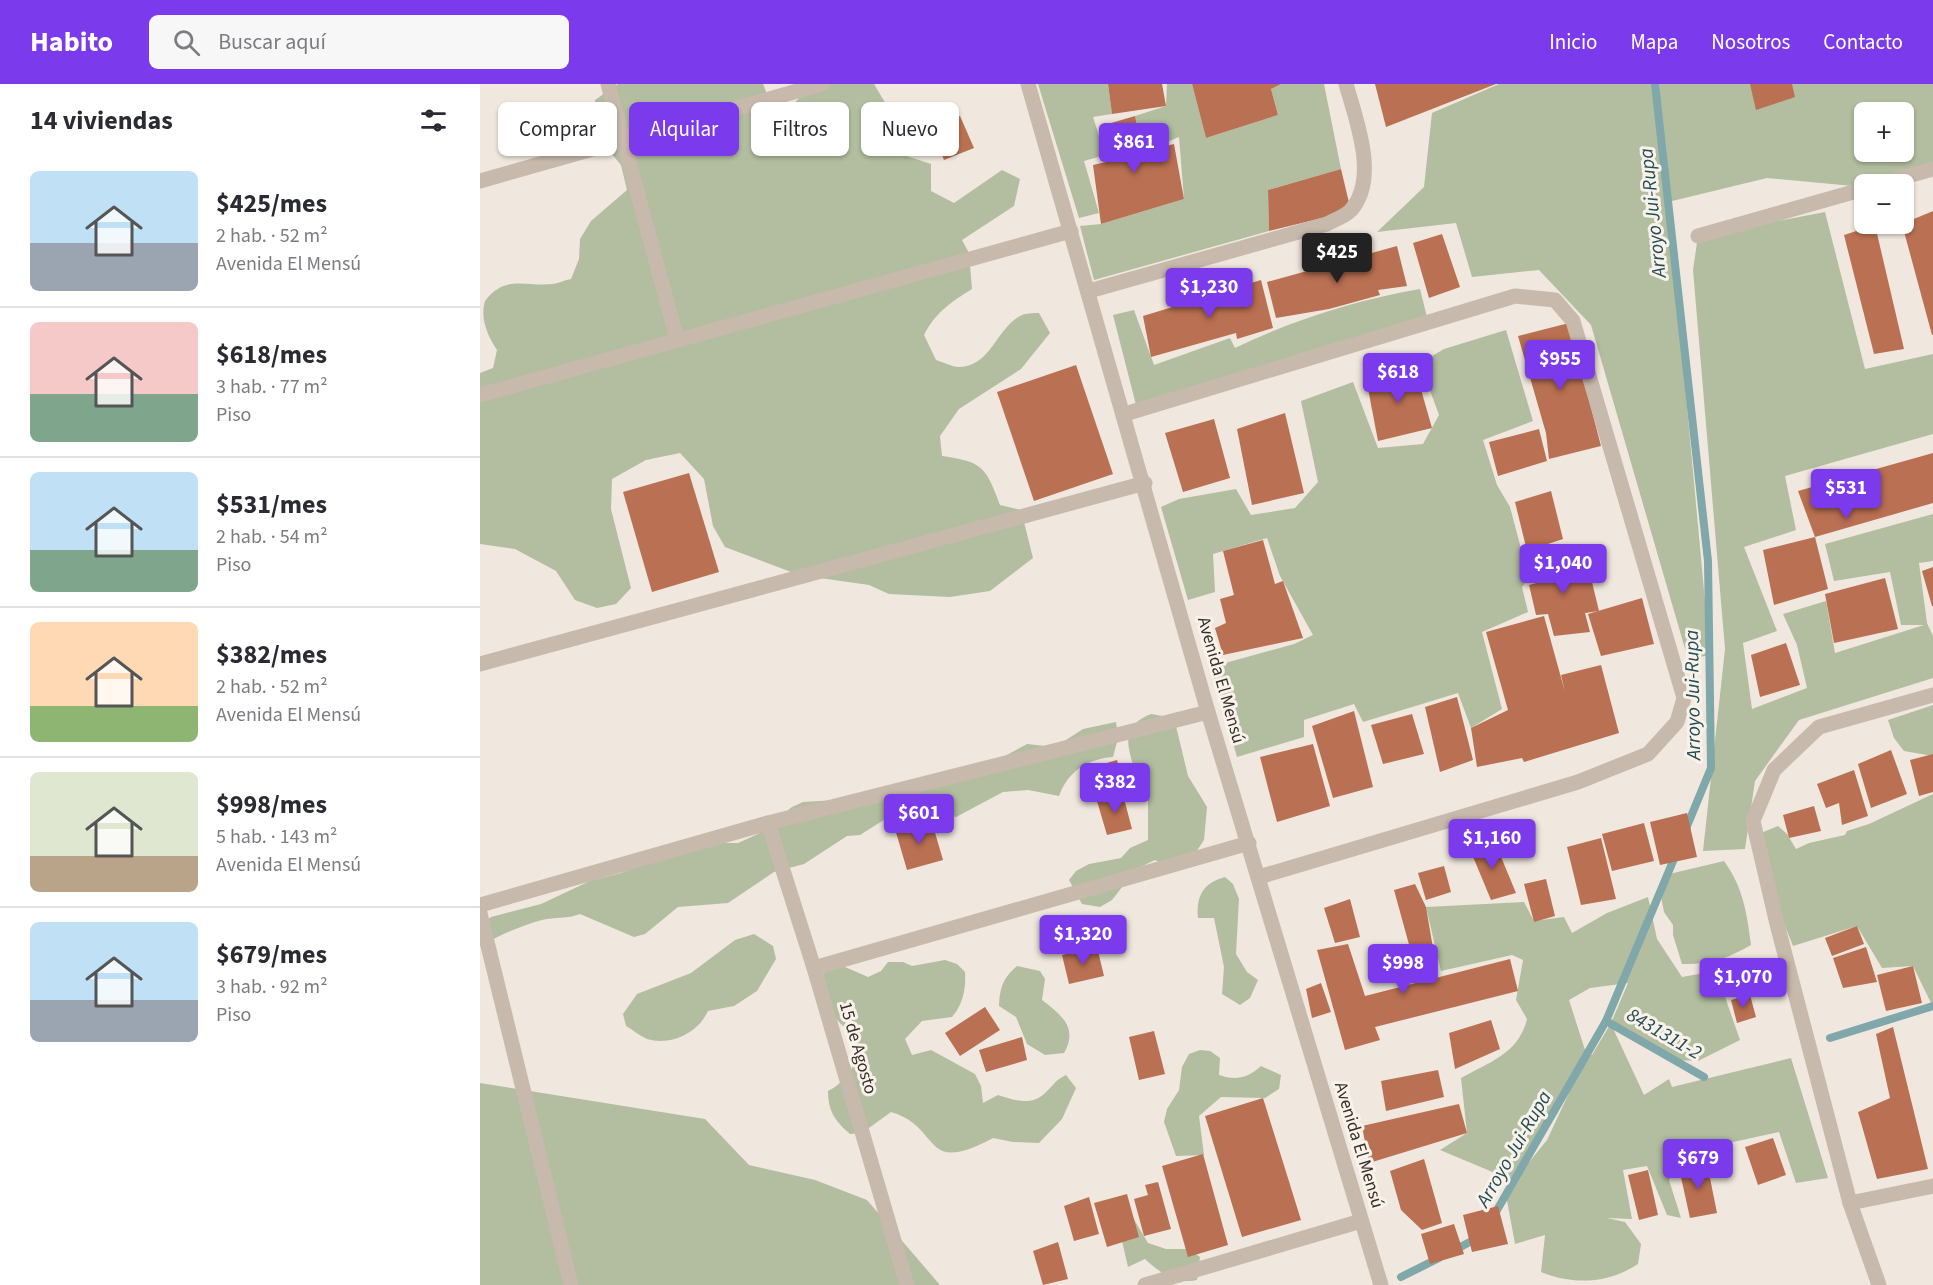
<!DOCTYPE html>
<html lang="es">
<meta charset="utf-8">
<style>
body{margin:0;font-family:"Source Sans 3",sans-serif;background:#f7f7f7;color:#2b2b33;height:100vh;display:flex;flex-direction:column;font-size:22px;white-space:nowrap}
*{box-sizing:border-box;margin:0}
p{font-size:20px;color:#7c7c81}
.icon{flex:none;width:33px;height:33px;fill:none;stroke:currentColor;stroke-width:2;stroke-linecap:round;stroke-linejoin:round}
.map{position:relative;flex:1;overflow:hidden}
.panel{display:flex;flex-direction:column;background:#fff;width:480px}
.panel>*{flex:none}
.hud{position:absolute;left:18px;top:18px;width:570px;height:54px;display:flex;gap:12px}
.controls{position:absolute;left:1374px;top:18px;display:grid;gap:12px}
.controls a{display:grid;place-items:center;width:60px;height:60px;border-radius:9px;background:#fff;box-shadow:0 2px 4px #0004;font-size:30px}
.price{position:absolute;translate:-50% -51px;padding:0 14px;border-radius:6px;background:#7c3aed;color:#fff;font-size:20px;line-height:39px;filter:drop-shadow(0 2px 3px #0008)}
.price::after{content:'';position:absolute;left:50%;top:36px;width:18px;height:14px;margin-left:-9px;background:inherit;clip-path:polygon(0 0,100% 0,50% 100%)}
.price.selected{background:#222;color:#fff}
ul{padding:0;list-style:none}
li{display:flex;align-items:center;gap:18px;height:150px;padding:0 30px}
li+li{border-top:2px solid #e1e1e2}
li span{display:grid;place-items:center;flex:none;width:168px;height:120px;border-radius:9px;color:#555}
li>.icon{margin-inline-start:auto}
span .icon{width:72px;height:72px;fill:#fffc;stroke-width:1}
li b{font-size:26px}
h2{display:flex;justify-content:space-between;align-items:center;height:72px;padding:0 30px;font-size:26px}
.chip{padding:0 21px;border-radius:9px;background:#fff;box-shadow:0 2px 4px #0004;font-size:21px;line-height:54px}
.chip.selected{background:#7c3aed;color:#fff}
header{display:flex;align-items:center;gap:36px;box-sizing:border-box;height:84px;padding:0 30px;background:#7c3aed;color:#fff}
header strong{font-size:28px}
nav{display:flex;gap:33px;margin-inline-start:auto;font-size:21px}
.search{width:420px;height:54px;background:#f7f7f7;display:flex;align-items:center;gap:15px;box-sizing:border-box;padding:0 21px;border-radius:9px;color:#7c7c81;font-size:22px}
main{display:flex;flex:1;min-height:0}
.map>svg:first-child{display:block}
.green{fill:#b2be9f;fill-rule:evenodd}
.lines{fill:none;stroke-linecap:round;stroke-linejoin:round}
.stream{stroke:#80a7aa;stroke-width:8}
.building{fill:#ba7052}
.minor{stroke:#c7b9ab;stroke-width:15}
.labels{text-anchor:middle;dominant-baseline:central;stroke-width:6;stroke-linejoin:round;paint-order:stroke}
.street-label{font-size:18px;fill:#362e2a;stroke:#f8f2ea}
.water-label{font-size:20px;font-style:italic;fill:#234e53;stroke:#f8f2ea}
</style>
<header>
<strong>Habito</strong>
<div class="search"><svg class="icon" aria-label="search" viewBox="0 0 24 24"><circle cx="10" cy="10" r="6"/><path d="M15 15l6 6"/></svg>Buscar aquí</div>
<nav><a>Inicio</a><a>Mapa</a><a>Nosotros</a><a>Contacto</a></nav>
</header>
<main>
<section class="panel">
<h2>14 viviendas<svg class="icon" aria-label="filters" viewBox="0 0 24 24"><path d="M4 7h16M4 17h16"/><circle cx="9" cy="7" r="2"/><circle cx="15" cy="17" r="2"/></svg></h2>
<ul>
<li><span style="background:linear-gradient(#bfe0f5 60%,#9aa5b1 0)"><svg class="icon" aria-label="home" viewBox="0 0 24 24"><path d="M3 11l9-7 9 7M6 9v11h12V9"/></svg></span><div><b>$425/mes</b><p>2 hab. · 52 m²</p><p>Avenida El Mensú</p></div></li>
<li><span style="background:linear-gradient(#f6c9c9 60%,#7fa58c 0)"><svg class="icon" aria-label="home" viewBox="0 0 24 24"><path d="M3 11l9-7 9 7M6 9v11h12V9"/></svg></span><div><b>$618/mes</b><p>3 hab. · 77 m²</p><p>Piso</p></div></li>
<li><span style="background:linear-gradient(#bfe0f5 65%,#7fa58c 0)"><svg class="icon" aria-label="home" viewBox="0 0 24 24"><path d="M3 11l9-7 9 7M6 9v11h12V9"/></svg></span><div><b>$531/mes</b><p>2 hab. · 54 m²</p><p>Piso</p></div></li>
<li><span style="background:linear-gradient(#ffd9b3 70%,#8fb573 0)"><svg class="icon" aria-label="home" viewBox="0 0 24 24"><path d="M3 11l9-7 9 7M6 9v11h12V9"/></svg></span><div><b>$382/mes</b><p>2 hab. · 52 m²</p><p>Avenida El Mensú</p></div></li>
<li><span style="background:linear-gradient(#dfe7d0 70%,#b9a48a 0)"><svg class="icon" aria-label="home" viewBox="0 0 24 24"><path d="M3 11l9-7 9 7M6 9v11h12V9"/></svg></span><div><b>$998/mes</b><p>5 hab. · 143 m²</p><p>Avenida El Mensú</p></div></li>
<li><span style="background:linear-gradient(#bfe0f5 65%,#9aa5b1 0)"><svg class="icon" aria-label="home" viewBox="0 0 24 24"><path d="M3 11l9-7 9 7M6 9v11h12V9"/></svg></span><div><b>$679/mes</b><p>3 hab. · 92 m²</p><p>Piso</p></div></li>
</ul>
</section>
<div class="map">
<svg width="1453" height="1201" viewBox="0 0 1453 1201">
<rect width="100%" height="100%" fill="#f0e8de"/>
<!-- green -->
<g class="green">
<path d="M138,0H283L289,15L308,26L332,0H394L413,32L396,48L393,61L451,80V107L474,119L522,86L540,95L534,122L482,156L489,169L492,205C471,218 455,229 444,251L456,276C463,278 472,283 479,283C511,282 516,245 540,232C545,229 553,229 559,229L570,249L541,285L479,325L460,352L462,372C503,378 506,383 520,421L541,426L553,474L510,507L470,513L409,510L389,501L319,491L245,463L233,442L224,395L200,369L166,376L132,395L131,425L151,504L136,520L117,524L95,516L76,487L35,465L0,460V289L13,284L17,266C7,251 0,234 5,217C25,190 45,203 73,200C79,199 85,196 91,195L99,175L100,155L111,137L147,106L141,81L125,62L114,42L115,16Z"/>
<polygon points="558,0 628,0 632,30 613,33 625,71 604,77 619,129 599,134"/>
<polygon points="687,0 712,0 726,54 798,31 791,5 801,0 844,0 861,85 788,106 789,147 614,196 600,142 621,140 704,115 699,53 663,68 655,32 686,22"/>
<path d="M1019,0H1453V79L1397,100H1384V103L1287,94L1188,118L1230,571L1208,575L1111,241L1059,186L992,193L976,139L897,148L944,103L952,29ZM1384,28H1424V68H1384Z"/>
<polygon points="1345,128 1385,285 1453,270 1453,350 1305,392 1316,446 1264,463 1297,547 1263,559 1272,625 1327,604 1317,561 1303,530 1346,517 1355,569 1444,541 1421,541 1410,488 1354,497 1345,460 1453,430 1453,477 1439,479 1447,539 1453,552 1453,594 1319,636 1275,697 1265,765 1223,767 1245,565 1213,186 1218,152"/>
<path d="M940,205L947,233L656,321L633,231L654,226L674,281L750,254L755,264C813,236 876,216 940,205Z"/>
<polygon points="1026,246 1053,337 1003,356 1017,401 1030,423 1043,472 1053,487 1042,503 1048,528 1002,548 1022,625 991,644 978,609 883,638 874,620 824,636 824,653 757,673 731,583 814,560 833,551 800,492 787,454 733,470 735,508 708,516 681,423 699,415 756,405 771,431 815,424 838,398 821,317 873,298 898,364 943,360 959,331 940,279 964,265"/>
<polygon points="1453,621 1453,672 1424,667 1414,654 1408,636"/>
<path d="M671,630L688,633L696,642L708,692L727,723L724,756L712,774L685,781L675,776L656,785L632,816L620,823L602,820L589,796L596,787L609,780L641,774L650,764L668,756V712L657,706C658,675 629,647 671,630Z"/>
<path d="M636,638L638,654L633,673C608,675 588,687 579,712L548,706L523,708L476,733L448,725L424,723L428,703L512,679L547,660L575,663L603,645Z"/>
<polygon points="1453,710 1453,918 1451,919 1433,882 1402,884 1377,842 1313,862 1287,797 1276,751 1298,742 1307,750 1316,765 1329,759 1365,751 1367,747 1389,740"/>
<path d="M408,713L407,734L380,751L367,752L324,780L294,788L248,819L198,823L165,850L154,853L100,830C87,835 75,833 62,836C40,842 20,851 0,862V842L11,833L61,820L110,797L141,789L206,764L228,759H258L278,750L312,723L323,718Z"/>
<path d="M1244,777C1263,803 1267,829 1271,861C1249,874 1229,881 1202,880L1193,851V841L1184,828L1180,807L1185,791Z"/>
<path d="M745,793L753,800L759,815L756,870L767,888L778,896L770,914L760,921L742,910L744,883L734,834H718C716,812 723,799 745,793Z"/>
<path d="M1168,813L1177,855L1202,893L1236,887L1260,956L1218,977L1194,976L1131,940L1164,1011L1189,995L1192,1003L1311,974L1348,1094L1316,1099L1299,1048L1207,1068L1189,1096L1201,1134L1187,1131L1167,1082L1143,1086L1152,1135L1127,1134L1145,1138L1161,1160L1158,1180C1128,1200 1093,1201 1061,1188L1065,1151L1035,1160L1026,1111L1034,1097L960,1066L987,1049L981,994C1010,978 1039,969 1047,935L1036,916L1043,876L1032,871L961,887L946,823L1044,818L1054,837L1084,833L1092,849L1127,829ZM1148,899L1131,939L1112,971L1106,969L1089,916L1110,904ZM1090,1007L1067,1056L1038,1092L1082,1013Z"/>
<path d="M274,850L293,862L296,875L277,907L254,922L228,927C218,949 191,962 167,955C160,952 153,946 146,942L143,930L157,910L211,889L255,856Z"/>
<path d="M465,876L477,880L485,888C486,905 483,920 472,933L442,937L425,955L432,971L451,966L495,990L501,1002L503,1019L518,1011C533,1016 551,1022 564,1010C573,1002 575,996 586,991L596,1004L582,1035L559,1059L533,1058L513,1054C440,1093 463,1043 411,1028L382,1049L370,1050C355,1037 348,1027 348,1007C365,999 382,977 376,957C373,948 366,945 360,939C350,929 339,908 339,893L353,883H365L388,893L401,887L408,878H423L432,882Z"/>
<path d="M537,882L560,887L565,895L562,916C580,930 599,943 584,969L565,971L547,960L536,933L519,922C520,903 523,894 537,882Z"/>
<path d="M720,966L730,967L740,974L739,991C756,997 768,994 781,982L801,991L799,1005L785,1014L741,1013L719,1032L724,1071L696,1072L684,1038L687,1025L699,1006L702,983L709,970Z"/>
<polygon points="0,999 225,1035 269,1081 335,1096 387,1116 460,1201 0,1201"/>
<path d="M649,1127L668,1159L686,1165H708L720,1173L717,1196C696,1201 679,1188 665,1175L648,1183L642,1157Z"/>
</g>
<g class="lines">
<!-- stream -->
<g class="stream">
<polyline points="1175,0 1228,477 1231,684 1205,747"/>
<polyline points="1126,937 1224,993"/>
<polyline points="1350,954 1453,922"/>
<polyline points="1013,1133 1126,937 1196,770"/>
<polyline points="973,1167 999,1153"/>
<polyline points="921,1193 959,1174"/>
</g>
</g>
<!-- building -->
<g class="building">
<polygon points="628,0 682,0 686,22 632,30"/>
<polygon points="712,0 801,0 791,5 798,31 726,54"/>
<polygon points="895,0 1016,0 906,43"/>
<polygon points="1270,0 1312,0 1315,13 1276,26"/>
<polygon points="480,32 494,64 464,76 451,44"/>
<polygon points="655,32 663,68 694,60 704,115 621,140 613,81 626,78 621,42"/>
<polygon points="861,85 871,127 789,147 788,106"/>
<polygon points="1453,127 1453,251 1452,251 1422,140"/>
<polygon points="1395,141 1424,265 1394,270 1364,151"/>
<polygon points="962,150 980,203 949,214 933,159"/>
<polygon points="917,162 927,202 898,206 900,211 849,225 796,234 787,198"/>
<polygon points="781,196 793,244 757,255 756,249 671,273 663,232"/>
<polygon points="1089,239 1121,362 1069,375 1066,349 1038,252"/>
<polygon points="596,281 633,390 554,417 517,308"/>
<polygon points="934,281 952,344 898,357 886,294"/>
<polygon points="805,329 824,409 772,421 757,345"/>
<polygon points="734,335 750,394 703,408 685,349"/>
<polygon points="1059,345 1067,377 1018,392 1009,358"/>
<polygon points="1453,369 1453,419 1335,453 1348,505 1294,521 1283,466 1335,453 1318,407"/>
<polygon points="209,389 239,488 172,508 143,408"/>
<polygon points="1071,407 1083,455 1047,467 1035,418"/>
<polygon points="783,456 795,500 803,497 823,554 743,571 735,544 746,539 740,515 754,511 743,467"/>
<polygon points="1083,465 1094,494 1111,494 1119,527 1105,529 1110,548 1074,552 1068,530 1056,531 1049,501 1064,497 1056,471"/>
<polygon points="1453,483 1453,522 1452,522 1442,487"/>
<polygon points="1405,494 1418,545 1354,559 1345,510"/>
<polygon points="1162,514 1174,560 1121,572 1108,530"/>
<polygon points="1064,532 1085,608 1081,591 1121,581 1139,649 1044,678 1042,674 997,683 991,644 1028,626 1006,548"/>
<polygon points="1306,559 1320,601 1280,613 1271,571"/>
<polygon points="977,613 993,676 960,688 945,623"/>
<polygon points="874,627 893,703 853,714 832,642"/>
<polygon points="932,630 944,670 903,680 891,641"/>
<polygon points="833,660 850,722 797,738 780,673"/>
<polygon points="1411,666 1427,710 1391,724 1378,680"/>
<polygon points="1453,670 1453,708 1439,712 1430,676"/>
<polygon points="637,676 644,702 616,710 609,684"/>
<polygon points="1374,686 1388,732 1362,741 1359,719 1346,724 1337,700"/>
<polygon points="642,707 652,745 627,751 617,717"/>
<polygon points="1334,722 1341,747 1309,754 1303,731"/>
<polygon points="1207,729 1217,773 1180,781 1170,738"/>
<polygon points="451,735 463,776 427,786 415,745"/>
<polygon points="1164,739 1174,777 1132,787 1122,750"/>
<polygon points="1121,754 1136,815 1101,821 1087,763"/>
<polygon points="1014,756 1036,809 1011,816 989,763"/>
<polygon points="964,782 971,808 946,816 938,789"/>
<polygon points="1066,795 1075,832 1054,838 1044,800"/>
<polygon points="935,800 946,823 954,870 933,875 914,806"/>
<polygon points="870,815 880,853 855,859 844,824"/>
<polygon points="1377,842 1384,860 1352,872 1345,854"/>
<polygon points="868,860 885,912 1030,875 1038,907 895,943 900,956 865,966 837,866"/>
<polygon points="617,863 624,892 589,900 582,871"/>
<polygon points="1386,863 1397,898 1363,904 1353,874"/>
<polygon points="1433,882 1442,919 1406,927 1397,891"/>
<polygon points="841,899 851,928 832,934 826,905"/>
<polygon points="1270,911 1276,933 1257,939 1251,916"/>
<polygon points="505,923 520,946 480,972 465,949"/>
<polygon points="1011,936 1020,965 975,985 969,949"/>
<polygon points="1413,943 1448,1085 1397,1095 1378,1028 1410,1014 1396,950"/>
<polygon points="674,947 685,990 659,996 649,953"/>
<polygon points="542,953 547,976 506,988 499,966"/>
<polygon points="958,986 964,1013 906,1027 901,997"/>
<polygon points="783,1014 821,1136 762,1153 725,1032"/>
<polygon points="979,1020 987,1049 889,1079 882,1042"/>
<polygon points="1293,1054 1306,1091 1278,1101 1265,1063"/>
<polygon points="723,1070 748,1161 708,1173 682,1082"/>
<polygon points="944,1075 962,1139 942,1146 921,1126 910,1087"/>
<polygon points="1227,1079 1237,1129 1210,1134 1199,1084"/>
<polygon points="1168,1086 1178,1131 1159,1136 1148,1091"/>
<polygon points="678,1098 691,1145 664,1152 654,1115 668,1111 665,1101"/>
<polygon points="647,1110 659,1153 627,1163 614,1119"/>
<polygon points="609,1113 619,1150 594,1157 584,1122"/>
<polygon points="1018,1122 1028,1160 992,1168 983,1131"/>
<polygon points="974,1140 984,1170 950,1180 941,1150"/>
<polygon points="578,1158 588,1195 563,1201 553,1167"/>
</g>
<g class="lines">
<!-- minor -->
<g class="minor">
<polyline points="128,0 197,255"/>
<polyline points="548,0 728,628 901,1201"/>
<polyline points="0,97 342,0"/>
<polyline points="1399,100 1453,85"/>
<polyline points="1218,152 1384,105"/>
<path d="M609,207L847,140C854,136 866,132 871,126C899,94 876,36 866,0"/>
<polyline points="0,311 591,147"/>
<polyline points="645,330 1035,212 1075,216 1093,237 1204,614 1197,638 1168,670 1098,698 779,793"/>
<polyline points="0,580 665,399"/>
<polyline points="288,739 334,884 427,1201"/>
<polyline points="0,821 288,739 728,628"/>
<polyline points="0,829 91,1201"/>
<polyline points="334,884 769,759"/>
<polyline points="1370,1119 1453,1102"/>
<polyline points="665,1201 881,1137"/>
<polyline points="1399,1201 1370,1119 1297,840 1273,737 1294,686 1339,643 1453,611"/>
</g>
</g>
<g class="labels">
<!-- street labels -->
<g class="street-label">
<text transform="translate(741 596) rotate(74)">Avenida El Mensú</text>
<text transform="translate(378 964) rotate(74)">15 de Agosto</text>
<text transform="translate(879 1061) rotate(73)">Avenida El Mensú</text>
</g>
<!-- water labels -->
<g class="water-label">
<text transform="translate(1173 129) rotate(-96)">Arroyo Jui-Rupa</text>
<text transform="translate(1213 611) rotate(-91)">Arroyo Jui-Rupa</text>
<text transform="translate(1184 950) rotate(30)">8431311-2</text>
<text transform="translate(1034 1065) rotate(-60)">Arroyo Jui-Rupa</text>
</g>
</g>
</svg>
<div class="controls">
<a>+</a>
<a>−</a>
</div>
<b class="price" style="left:654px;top:90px">$861</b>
<b class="price selected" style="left:857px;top:200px">$425</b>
<b class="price" style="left:729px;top:235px">$1,230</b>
<b class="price" style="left:1080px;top:307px">$955</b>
<b class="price" style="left:918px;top:320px">$618</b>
<b class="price" style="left:1366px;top:436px">$531</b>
<b class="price" style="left:1083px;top:511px">$1,040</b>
<b class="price" style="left:635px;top:730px">$382</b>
<b class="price" style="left:439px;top:761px">$601</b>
<b class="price" style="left:1012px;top:786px">$1,160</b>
<b class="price" style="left:603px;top:882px">$1,320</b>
<b class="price" style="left:923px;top:911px">$998</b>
<b class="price" style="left:1263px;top:925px">$1,070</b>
<b class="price" style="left:1218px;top:1106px">$679</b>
<div class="hud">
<a class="chip">Comprar</a>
<a class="chip selected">Alquilar</a>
<a class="chip">Filtros</a>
<a class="chip">Nuevo</a>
</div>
</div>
</main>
